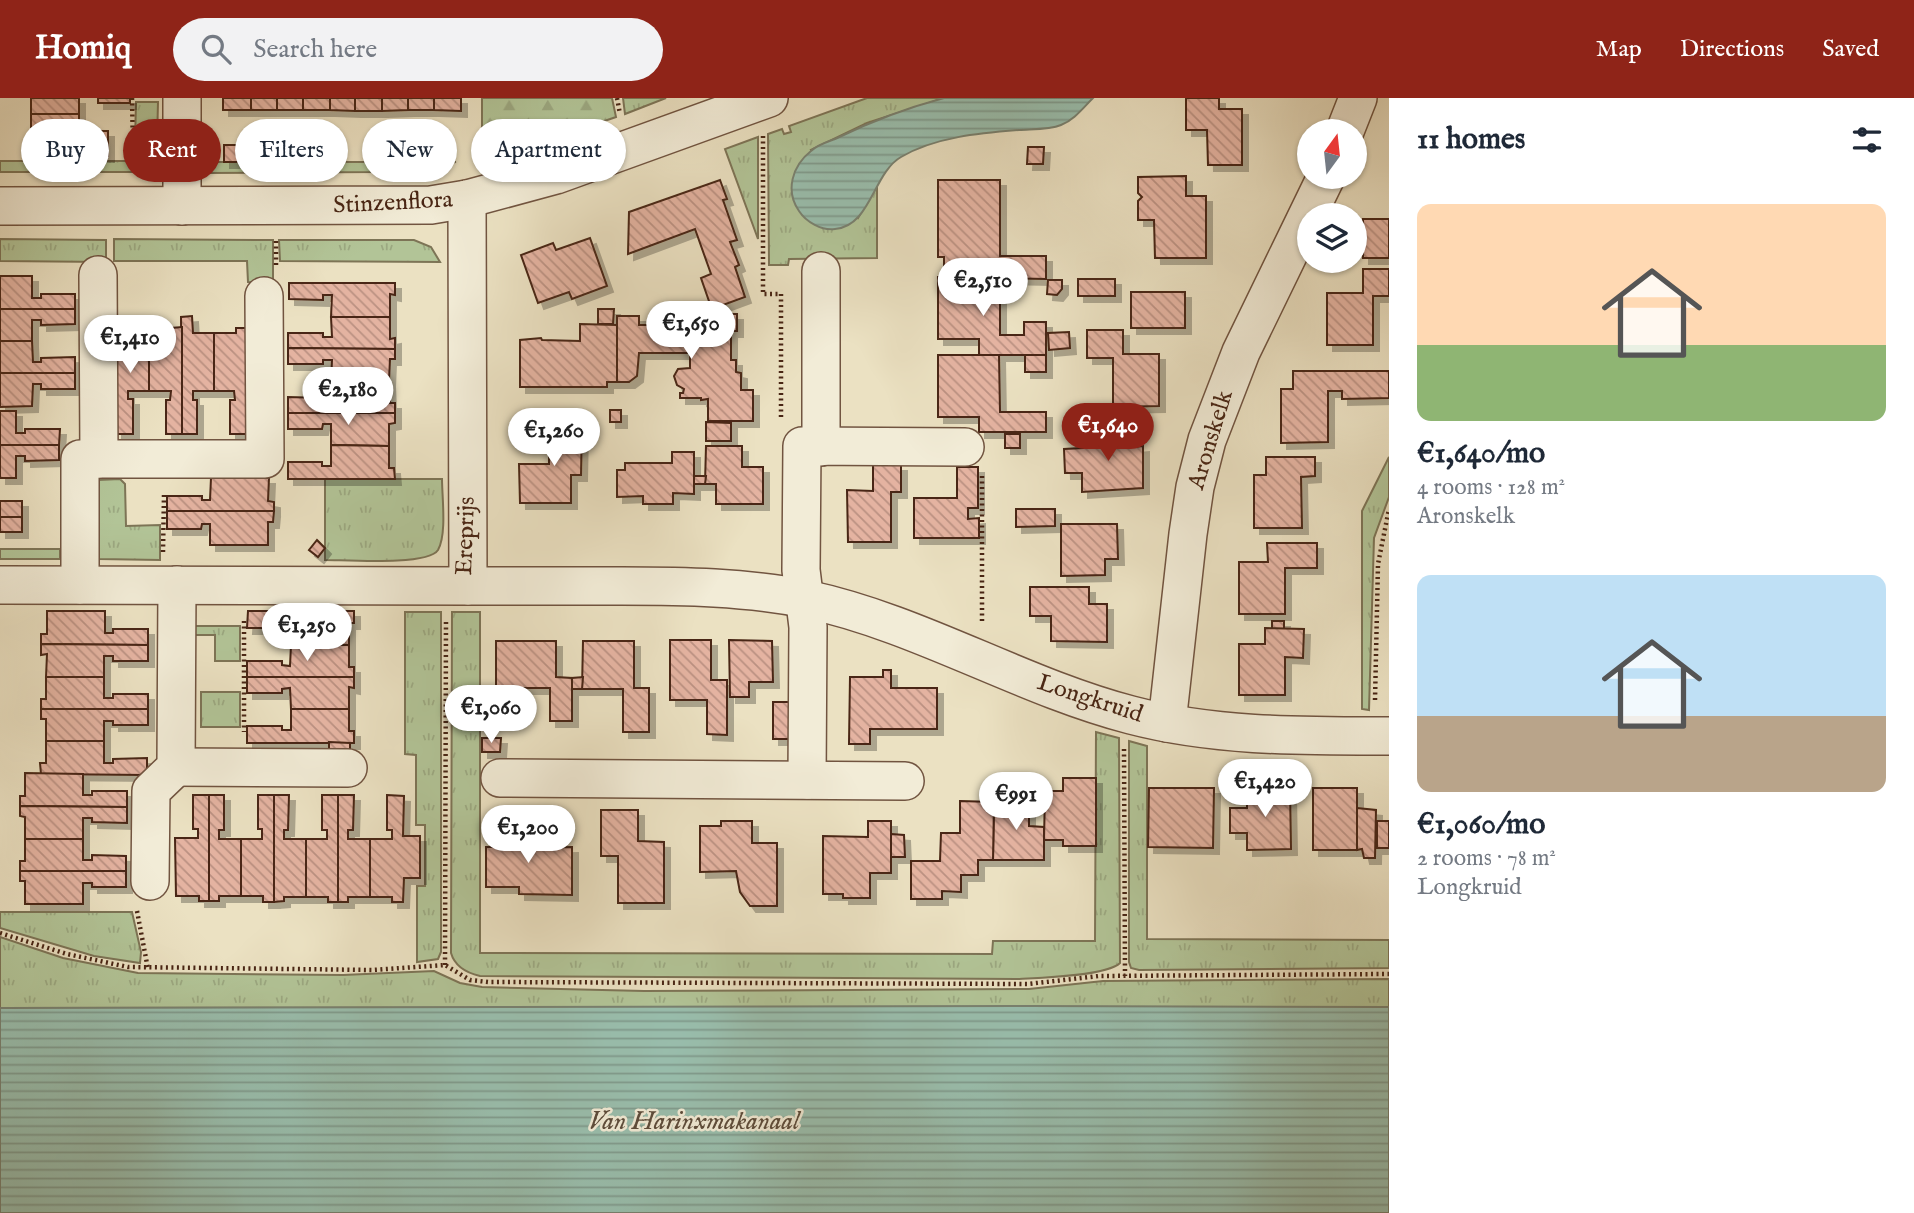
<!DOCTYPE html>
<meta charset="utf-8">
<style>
body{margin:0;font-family:"IM FELL English",serif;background:#f2f2f3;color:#1f2937;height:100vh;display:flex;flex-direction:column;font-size:26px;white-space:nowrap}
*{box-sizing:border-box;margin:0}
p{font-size:23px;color:#747a83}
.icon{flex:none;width:38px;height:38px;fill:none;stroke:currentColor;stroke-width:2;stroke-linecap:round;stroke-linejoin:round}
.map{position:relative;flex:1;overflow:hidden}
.details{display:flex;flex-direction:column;background:#fff;width:525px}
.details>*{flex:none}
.top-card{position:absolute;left:21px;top:21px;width:665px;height:63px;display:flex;gap:14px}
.needle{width:46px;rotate:15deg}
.fabs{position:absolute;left:1297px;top:21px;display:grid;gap:14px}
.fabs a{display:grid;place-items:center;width:70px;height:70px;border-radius:50%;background:#fff;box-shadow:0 2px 5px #0004;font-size:35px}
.price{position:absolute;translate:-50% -60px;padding:0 16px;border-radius:24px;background:#fff;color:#222;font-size:23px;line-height:46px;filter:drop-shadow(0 2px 4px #0008)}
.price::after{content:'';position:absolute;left:50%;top:42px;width:21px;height:16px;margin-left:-10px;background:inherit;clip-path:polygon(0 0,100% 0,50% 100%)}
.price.current{background:#8f2418;color:#fff}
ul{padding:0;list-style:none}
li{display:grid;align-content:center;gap:14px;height:371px;padding:0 28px}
li span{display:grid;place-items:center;height:217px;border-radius:14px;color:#555}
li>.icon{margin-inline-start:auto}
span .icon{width:126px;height:126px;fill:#fffc;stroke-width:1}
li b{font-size:30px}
h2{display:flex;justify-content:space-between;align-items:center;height:84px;padding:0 28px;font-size:30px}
.tag{padding:0 24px;border-radius:32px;background:#fff;box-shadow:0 2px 5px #0004;font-size:24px;line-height:63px}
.tag.current{background:#8f2418;color:#fff}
header{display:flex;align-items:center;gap:42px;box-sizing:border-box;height:98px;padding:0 35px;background:#8f2418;color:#fff}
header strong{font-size:33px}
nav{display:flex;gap:38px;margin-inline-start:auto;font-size:24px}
.search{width:490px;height:63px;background:#f2f2f3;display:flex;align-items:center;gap:18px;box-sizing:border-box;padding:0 24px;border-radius:38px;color:#747a83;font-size:26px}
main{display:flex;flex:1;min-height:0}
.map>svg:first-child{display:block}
.grass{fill:url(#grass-tufts);stroke:#7d7456;stroke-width:2}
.forest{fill:url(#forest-firs);stroke:#7d7456;stroke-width:2}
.water{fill:url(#water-rules);stroke:#798170;stroke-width:2}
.building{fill:url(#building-back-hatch);stroke:#482514;stroke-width:2;filter:url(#shadow)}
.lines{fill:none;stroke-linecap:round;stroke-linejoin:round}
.minor-casing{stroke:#715440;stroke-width:40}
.path{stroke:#482514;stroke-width:4.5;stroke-dasharray:2 3.5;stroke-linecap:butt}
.minor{stroke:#f2ecd7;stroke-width:37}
.labels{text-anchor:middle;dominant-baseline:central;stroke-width:5;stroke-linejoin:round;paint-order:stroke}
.street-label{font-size:24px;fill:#482514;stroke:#f2ecd7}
.water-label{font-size:26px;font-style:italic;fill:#5c4b3a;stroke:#f2ecd7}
</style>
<header>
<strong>Homiq</strong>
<div class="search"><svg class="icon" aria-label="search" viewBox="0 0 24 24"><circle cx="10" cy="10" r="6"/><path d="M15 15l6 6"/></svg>Search here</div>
<nav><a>Map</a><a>Directions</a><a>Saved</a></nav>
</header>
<main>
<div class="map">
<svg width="1389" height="1115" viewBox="0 0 1389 1115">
<defs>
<pattern id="grass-tufts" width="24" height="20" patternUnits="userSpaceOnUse" patternTransform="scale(1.75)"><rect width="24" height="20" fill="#b2c497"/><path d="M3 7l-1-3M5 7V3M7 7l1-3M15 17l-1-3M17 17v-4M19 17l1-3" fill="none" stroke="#9ba881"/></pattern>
<pattern id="forest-firs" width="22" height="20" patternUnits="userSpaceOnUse" patternTransform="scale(1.75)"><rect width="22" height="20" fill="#b2c497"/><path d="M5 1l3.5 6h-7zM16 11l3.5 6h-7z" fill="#9ba881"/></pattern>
<pattern id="water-rules" width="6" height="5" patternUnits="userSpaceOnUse" patternTransform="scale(1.75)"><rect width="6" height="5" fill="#99bead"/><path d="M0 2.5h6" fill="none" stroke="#7f9a8c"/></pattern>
<pattern id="building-back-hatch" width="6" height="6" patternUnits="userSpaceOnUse" patternTransform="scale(1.75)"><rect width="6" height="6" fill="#e4b3a1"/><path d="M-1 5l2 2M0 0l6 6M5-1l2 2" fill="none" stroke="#bb9182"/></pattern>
<filter id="shadow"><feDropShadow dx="6" dy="6" stdDeviation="0" flood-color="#0004"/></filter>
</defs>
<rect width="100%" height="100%" fill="#ebe1c2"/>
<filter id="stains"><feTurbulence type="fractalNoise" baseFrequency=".00286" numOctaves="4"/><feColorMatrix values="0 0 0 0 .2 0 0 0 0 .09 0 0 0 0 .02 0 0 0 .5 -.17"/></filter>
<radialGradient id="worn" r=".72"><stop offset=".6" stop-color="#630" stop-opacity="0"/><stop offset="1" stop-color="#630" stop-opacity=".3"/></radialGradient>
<!-- grass -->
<g class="grass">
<polygon points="623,0 666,0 625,16"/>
<polygon points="867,0 944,0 867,25 811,52 858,120 877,88 877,160 789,161 788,167 769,167 768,36 782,31 784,36 791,34 789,28"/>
<polygon points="136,4 158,4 157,44 135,44"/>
<polygon points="758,39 758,141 725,51"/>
<polygon points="157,55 158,74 0,74 0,63 129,63 129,56"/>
<polygon points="207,64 456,64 380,74 208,75"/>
<polygon points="0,141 106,142 106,164 0,163"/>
<polygon points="114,141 273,142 273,185 248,184 247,163 114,163"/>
<polygon points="279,142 414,142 431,149 440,164 280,163"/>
<polygon points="1389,359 1389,399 1374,440 1369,612 1362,611 1362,413"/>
<polygon points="120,381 125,386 126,428 160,427 160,462 99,461 98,382"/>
<path d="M325,381H442C442,399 447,436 438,452C428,468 345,462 325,462Z"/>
<rect x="0" y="451" width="60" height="10"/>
<polygon points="405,514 441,514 441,854 438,861 417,864 417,788 425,788 425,727 416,727 416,657 405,656"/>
<path d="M452,514H480V855L992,856L993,843H1095L1096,634L1119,640L1120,865C1107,878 1038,880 1017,881L480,878C467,875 455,869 451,855Z"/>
<polygon points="189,528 240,528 240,563 215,563 215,537 189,537"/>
<rect x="201" y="594" width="39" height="35"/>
<polygon points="1129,643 1147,648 1147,841 1389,842 1389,870 1139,872 1131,870 1129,864"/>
<polygon points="0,814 132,814 141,854 140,865 94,858 0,830"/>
<polygon points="0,839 63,860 138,875 343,877 434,873 460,885 482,889 644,893 1029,891 1103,883 1389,881 1389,909 0,910"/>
</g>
<!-- forest -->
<polygon class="forest" points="482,0 612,0 616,19 520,52 482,61"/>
<!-- water -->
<g class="water">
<path d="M944,0H1093C1083,10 1074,22 1061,27C1049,32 1032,31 1019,32C980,35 935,39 901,59C873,75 871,128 835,131C822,133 806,124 799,113C785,93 792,68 811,53C817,47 827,44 835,41C870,24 906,10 944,0Z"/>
<polygon points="1029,908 1389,909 1389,1115 0,1115 0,910"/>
</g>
<!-- building -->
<g class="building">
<rect x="31" y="0" width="48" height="16"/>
<rect x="98" y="0" width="32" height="5"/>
<rect x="223" y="0" width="28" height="12"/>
<rect x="251" y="0" width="26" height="12"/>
<rect x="277" y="0" width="26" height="12"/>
<rect x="303" y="0" width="27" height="12"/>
<polygon points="330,0 355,0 355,13 330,12"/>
<rect x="355" y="0" width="27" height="13"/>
<polygon points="382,0 408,0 408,12 382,13"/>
<rect x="408" y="0" width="26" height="12"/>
<polygon points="434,0 461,0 461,13 434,12"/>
<polygon points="1186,0 1219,0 1219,11 1242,11 1242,67 1208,67 1207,32 1186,32"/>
<polygon points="31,16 79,16 79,33 108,33 108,58 65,58 66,43 31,43"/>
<rect x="224" y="47" width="26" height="17"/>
<polygon points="1028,49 1044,49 1043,66 1027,66"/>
<polygon points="1186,78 1186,98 1206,98 1206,160 1155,160 1154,122 1138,122 1138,103 1142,99 1138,95 1138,79"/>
<polygon points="720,82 727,101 723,102 737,142 730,144 739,167 735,169 745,199 723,207 710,206 701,180 711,176 695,131 628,156 629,114"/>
<polygon points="938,82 1000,82 1000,158 1046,158 1046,181 944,179 944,159 938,159"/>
<rect x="1363" y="121" width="26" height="39"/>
<polygon points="590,140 607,188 572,201 569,194 538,205 521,157 553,145 556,152"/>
<polygon points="1363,171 1389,171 1389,198 1373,198 1373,247 1327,247 1327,195 1363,195"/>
<polygon points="0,178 32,178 32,200 41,200 41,196 75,196 75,211 0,211"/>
<polygon points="938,179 1000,179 1000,237 1024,237 1024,224 1046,224 1046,257 979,257 979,241 938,241"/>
<rect x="1078" y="181" width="37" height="17"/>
<polygon points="1048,182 1062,182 1062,191 1057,197 1047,196"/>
<polygon points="289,185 395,185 395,197 390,196 390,219 331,219 332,197 323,197 323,202 289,201"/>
<rect x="1131" y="194" width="54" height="36"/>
<polygon points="0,211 75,211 75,226 41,227 41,222 32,222 32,243 0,243"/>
<polygon points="598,211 614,211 613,226 598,226"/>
<polygon points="700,216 737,216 737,233 731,233 731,262 736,262 736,274 741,275 741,292 753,292 753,323 708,323 708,301 701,302 701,300 680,300 680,295 683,295 684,291 677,287 674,278 678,271 690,270 690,255 639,255 637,278 629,284 617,284 617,218 639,218 639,227 699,227"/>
<polygon points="192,218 193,235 214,235 214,293 193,293 193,302 197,302 197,336 182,336 181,219"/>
<polygon points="331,219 390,219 390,241 395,240 395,251 288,250 288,235 323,235 323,239 332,239"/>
<polygon points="580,226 617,227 617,284 607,284 607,289 520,289 520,242 541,240 542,242 580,243"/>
<polygon points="182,229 182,336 166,336 166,302 170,302 171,293 149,293 149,235 171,235 171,230"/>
<polygon points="116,230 127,230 127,235 149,235 149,293 128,293 128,301 133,301 133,336 116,336"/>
<polygon points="236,230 247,230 247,336 230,336 230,302 235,302 234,293 214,293 214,235 236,235"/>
<polygon points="1087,232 1123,232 1123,256 1159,256 1159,308 1113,309 1113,260 1087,260"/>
<polygon points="1069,234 1070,250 1049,252 1048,235"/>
<polygon points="0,243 32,243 33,264 41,264 41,260 75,259 75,275 0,275"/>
<polygon points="288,250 395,251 395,261 390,261 389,283 331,283 332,262 323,262 323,266 288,266"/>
<polygon points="938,257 999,257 1000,314 1046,314 1046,334 979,334 979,319 938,319"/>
<rect x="1025" y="257" width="21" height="17"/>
<polygon points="1293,273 1389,273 1389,300 1342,301 1342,293 1328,293 1328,344 1281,345 1281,291 1293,291"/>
<polygon points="0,275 75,275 75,291 41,291 41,286 33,286 32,308 0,309"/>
<polygon points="331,283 389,283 390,305 395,305 395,315 288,315 288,299 323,300 322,304 331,304"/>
<rect x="610" y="312" width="11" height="12"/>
<polygon points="0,313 16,313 16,335 25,335 25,331 60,331 59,347 0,347"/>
<polygon points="288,315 395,315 395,325 389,326 389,348 331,347 331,326 323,326 322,331 288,331"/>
<polygon points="706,324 731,325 731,343 706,343"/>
<polygon points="582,326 581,377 571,377 571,405 520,405 519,366 549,366 549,327"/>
<polygon points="1101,333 1132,333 1133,349 1143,348 1143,390 1082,394 1082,375 1065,375 1064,351 1101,349"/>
<rect x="1005" y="336" width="15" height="14"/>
<polygon points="0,347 59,347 59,362 25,363 25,358 16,358 16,380 0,380"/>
<polygon points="331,347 389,348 389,370 394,370 395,381 288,381 288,364 322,364 322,368 331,368"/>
<polygon points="706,348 742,348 742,369 763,369 763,406 716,406 716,386 705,386"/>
<polygon points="672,354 694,354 694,396 673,395 673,406 643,406 643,398 617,399 617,372 625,372 625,365 672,365"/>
<polygon points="1266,359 1315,359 1315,378 1301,379 1302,430 1254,430 1254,377 1266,377"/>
<polygon points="873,367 901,367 901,394 891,394 891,444 848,444 847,392 873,393"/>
<polygon points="957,369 978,369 978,410 968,410 968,421 979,420 979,440 914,440 914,400 957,400"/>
<polygon points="694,378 706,378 705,386 694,386"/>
<polygon points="211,380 269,380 268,403 274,404 274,413 167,413 167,398 202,398 202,402 210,402"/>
<rect x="0" y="403" width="22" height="16"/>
<polygon points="1016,411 1055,411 1055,428 1016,429"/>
<polygon points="167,413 274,413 273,424 268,424 268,447 210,447 210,426 202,426 201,431 167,431"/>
<rect x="0" y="419" width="22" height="15"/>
<polygon points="1061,426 1117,426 1118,461 1105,461 1105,477 1061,478"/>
<polygon points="317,442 325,450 318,459 309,452"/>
<polygon points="1267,445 1317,445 1317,470 1285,470 1285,516 1239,516 1239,464 1268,464"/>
<polygon points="1030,489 1089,489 1089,506 1107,506 1107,544 1051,543 1051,518 1030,518"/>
<polygon points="47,513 105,513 105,535 113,535 113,531 148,531 148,547 41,546 41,536 47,536"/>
<polygon points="248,513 354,513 354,525 349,525 349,547 291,547 291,526 282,526 282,530 247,530"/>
<rect x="1272" y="523" width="12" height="8"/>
<polygon points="1265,530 1304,531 1303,560 1285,559 1285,597 1239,597 1239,546 1265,546"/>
<polygon points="670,542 711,542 711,582 727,582 727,637 707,636 707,602 670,602"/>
<polygon points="729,542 772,543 773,584 749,584 749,599 730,599"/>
<polygon points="496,543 556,543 556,579 572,580 572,623 550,623 550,590 496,590"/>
<polygon points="583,543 634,543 634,590 649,590 649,634 623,634 623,591 582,591"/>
<polygon points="41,546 148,547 148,563 113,563 113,558 104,558 104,579 46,579 47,556 41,557"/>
<polygon points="291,547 349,547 349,569 354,569 354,579 247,579 247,563 282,563 282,567 290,568"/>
<polygon points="883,572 891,572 891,590 937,590 937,631 870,631 870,646 849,646 850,579 883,579"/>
<polygon points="46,579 104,579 104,600 113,600 113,596 148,596 148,611 41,611 41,601 46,601"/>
<polygon points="247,579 354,579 354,590 349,589 349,611 291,611 290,590 282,591 282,595 247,595"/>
<polygon points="583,579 582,591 572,591 572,580"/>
<rect x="773" y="604" width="16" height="37"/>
<polygon points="41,611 148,611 148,627 113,627 113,623 104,623 104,643 46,643 46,621 41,621"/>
<polygon points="291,611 349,611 349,633 354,633 354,645 247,645 247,628 282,628 282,632 291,632"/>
<polygon points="482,640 501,640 500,654 482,654"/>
<polygon points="46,643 104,643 104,665 113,665 113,661 147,660 147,677 41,676 40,665 46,665"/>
<polygon points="329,644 350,645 350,656 329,656"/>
<polygon points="25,675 83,676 83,697 92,697 92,693 127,693 127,709 20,708 20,698 25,698"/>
<polygon points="1063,680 1096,680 1096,748 1063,748 1063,742 1044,742 1045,693 1063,693"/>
<polygon points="1149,690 1214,690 1213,750 1148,749"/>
<polygon points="1247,690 1290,690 1291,751 1247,752 1247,735 1230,735 1230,710 1247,710"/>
<rect x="1313" y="690" width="44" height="62"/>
<polygon points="193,697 209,697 209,803 199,803 199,798 176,798 175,740 198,740 198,731 193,731"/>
<polygon points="209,697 224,697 224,732 219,732 219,741 241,741 241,798 219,798 219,803 209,803"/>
<polygon points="258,697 274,697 274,804 263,804 263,798 241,798 241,741 262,741 262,731 258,731"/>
<polygon points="274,697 289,697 288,732 284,732 284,741 306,741 306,799 284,799 284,803 274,804"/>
<polygon points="322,697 338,697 338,804 328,804 328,799 306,799 306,741 327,741 327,732 322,732"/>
<polygon points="338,697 354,697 353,732 348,732 348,741 370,741 370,799 348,799 348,804 338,804"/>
<polygon points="387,697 404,698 403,738 420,738 420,780 404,780 403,804 392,804 392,799 370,799 370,741 392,741 392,732 387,732"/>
<polygon points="994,700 1029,700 1029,728 1044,729 1044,762 993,762"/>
<polygon points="960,703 994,704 993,762 978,762 978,777 961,777 961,794 942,793 942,801 911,801 911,763 940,763 941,735 960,735"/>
<polygon points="20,708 127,709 127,725 92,724 92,720 83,720 83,741 25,741 25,719 20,718"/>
<polygon points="1357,710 1376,712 1375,760 1364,760 1362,751 1357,752"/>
<polygon points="601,712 638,712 638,743 664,744 664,805 618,805 618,758 601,758"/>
<polygon points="501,720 520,720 520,750 572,749 572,797 519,796 519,789 486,789 486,749 501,749"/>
<polygon points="721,723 752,723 752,745 777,745 777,808 750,808 740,794 736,773 700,774 700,728 721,728"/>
<polygon points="868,723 891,723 891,775 870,775 870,800 843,800 843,796 823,796 823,738 868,739"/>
<rect x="1377" y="723" width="12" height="27"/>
<polygon points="891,736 904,737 905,759 891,759"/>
<polygon points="25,741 83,741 83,762 92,762 92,757 126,758 126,773 20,773 20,763 25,763"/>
<polygon points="20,773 126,773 126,789 92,789 92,785 83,785 83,806 25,806 25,783 20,783"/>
</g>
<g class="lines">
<!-- minor casing -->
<g class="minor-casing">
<g id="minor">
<polyline points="1345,33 1358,0"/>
<polyline points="0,108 431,107 467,101 556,77 769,0"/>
<polyline points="182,108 182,0"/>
<polyline points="821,173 821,349"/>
<polyline points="98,177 99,361"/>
<polyline points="0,487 468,488 467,101"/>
<polyline points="80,487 80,361 265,361 264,198"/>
<path d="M468,488C519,488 570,488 622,488C683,488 746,489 806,501C919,525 1020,588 1131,617C1215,639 1303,638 1389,638"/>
<polyline points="1167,625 1188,436 1195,389 1207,342 1241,254 1326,79"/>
<polyline points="176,669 348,670"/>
<polyline points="500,680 905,683"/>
<polyline points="807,682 808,529 801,472 802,348 965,349"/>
<polyline points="150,783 151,693 176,669 177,487"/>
</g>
</g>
<!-- path -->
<g class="path">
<polyline points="132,0 133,50"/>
<polyline points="617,0 620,16"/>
<polyline points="763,38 763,196 781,196 781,320"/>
<polyline points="276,167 276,141"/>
<polyline points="163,454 164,397"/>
<polyline points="244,523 244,634"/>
<polyline points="982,523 982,378"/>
<polyline points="1375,602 1378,466 1389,411"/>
<polyline points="1124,651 1125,878"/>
<polyline points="137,813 148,871"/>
<polyline points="0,835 67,856 128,869 373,872 445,867 470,882 488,884 1028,886 1099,878 1389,876"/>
<polyline points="445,867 446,521"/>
</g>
<!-- minor -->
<use href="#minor" class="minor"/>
</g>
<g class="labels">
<!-- street labels -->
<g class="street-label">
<text transform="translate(393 105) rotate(-3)">Stinzenflora</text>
<text transform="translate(1211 342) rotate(-73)">Aronskelk</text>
<text transform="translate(466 438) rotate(-88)">Ereprijs</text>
<text transform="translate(1090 601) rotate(18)">Longkruid</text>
</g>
<!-- water labels -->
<g class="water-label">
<text x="694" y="1023">Van Harinxmakanaal</text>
</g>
</g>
<rect width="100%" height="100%" filter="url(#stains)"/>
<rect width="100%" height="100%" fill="url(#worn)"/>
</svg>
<div class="fabs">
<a><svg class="needle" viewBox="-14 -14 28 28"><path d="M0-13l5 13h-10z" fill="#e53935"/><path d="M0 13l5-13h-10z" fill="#747a83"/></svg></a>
<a><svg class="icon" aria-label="layers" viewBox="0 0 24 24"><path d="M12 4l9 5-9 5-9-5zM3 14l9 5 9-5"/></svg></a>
</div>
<b class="price" style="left:983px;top:220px">€2,510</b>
<b class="price" style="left:691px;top:263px">€1,650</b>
<b class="price" style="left:130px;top:277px">€1,410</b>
<b class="price" style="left:348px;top:329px">€2,180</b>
<b class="price current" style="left:1108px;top:365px">€1,640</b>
<b class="price" style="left:554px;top:370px">€1,260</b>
<b class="price" style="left:307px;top:565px">€1,250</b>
<b class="price" style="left:491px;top:647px">€1,060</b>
<b class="price" style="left:1265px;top:721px">€1,420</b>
<b class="price" style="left:1016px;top:734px">€991</b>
<b class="price" style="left:528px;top:767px">€1,200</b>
<div class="top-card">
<a class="tag">Buy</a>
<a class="tag current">Rent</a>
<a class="tag">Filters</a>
<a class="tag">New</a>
<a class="tag">Apartment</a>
</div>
</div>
<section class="details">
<h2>11 homes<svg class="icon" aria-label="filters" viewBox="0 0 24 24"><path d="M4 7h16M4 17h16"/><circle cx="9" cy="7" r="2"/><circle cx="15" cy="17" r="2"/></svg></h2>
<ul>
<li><span style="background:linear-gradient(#ffd9b3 65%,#8fb573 0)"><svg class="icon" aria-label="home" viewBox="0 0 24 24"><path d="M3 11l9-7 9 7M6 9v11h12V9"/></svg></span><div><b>€1,640/mo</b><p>4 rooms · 128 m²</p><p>Aronskelk</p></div></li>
<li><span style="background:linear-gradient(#bfe0f5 65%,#b9a48a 0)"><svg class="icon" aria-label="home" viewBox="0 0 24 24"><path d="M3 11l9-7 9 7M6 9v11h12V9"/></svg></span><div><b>€1,060/mo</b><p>2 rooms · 78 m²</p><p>Longkruid</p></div></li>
</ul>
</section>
</main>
